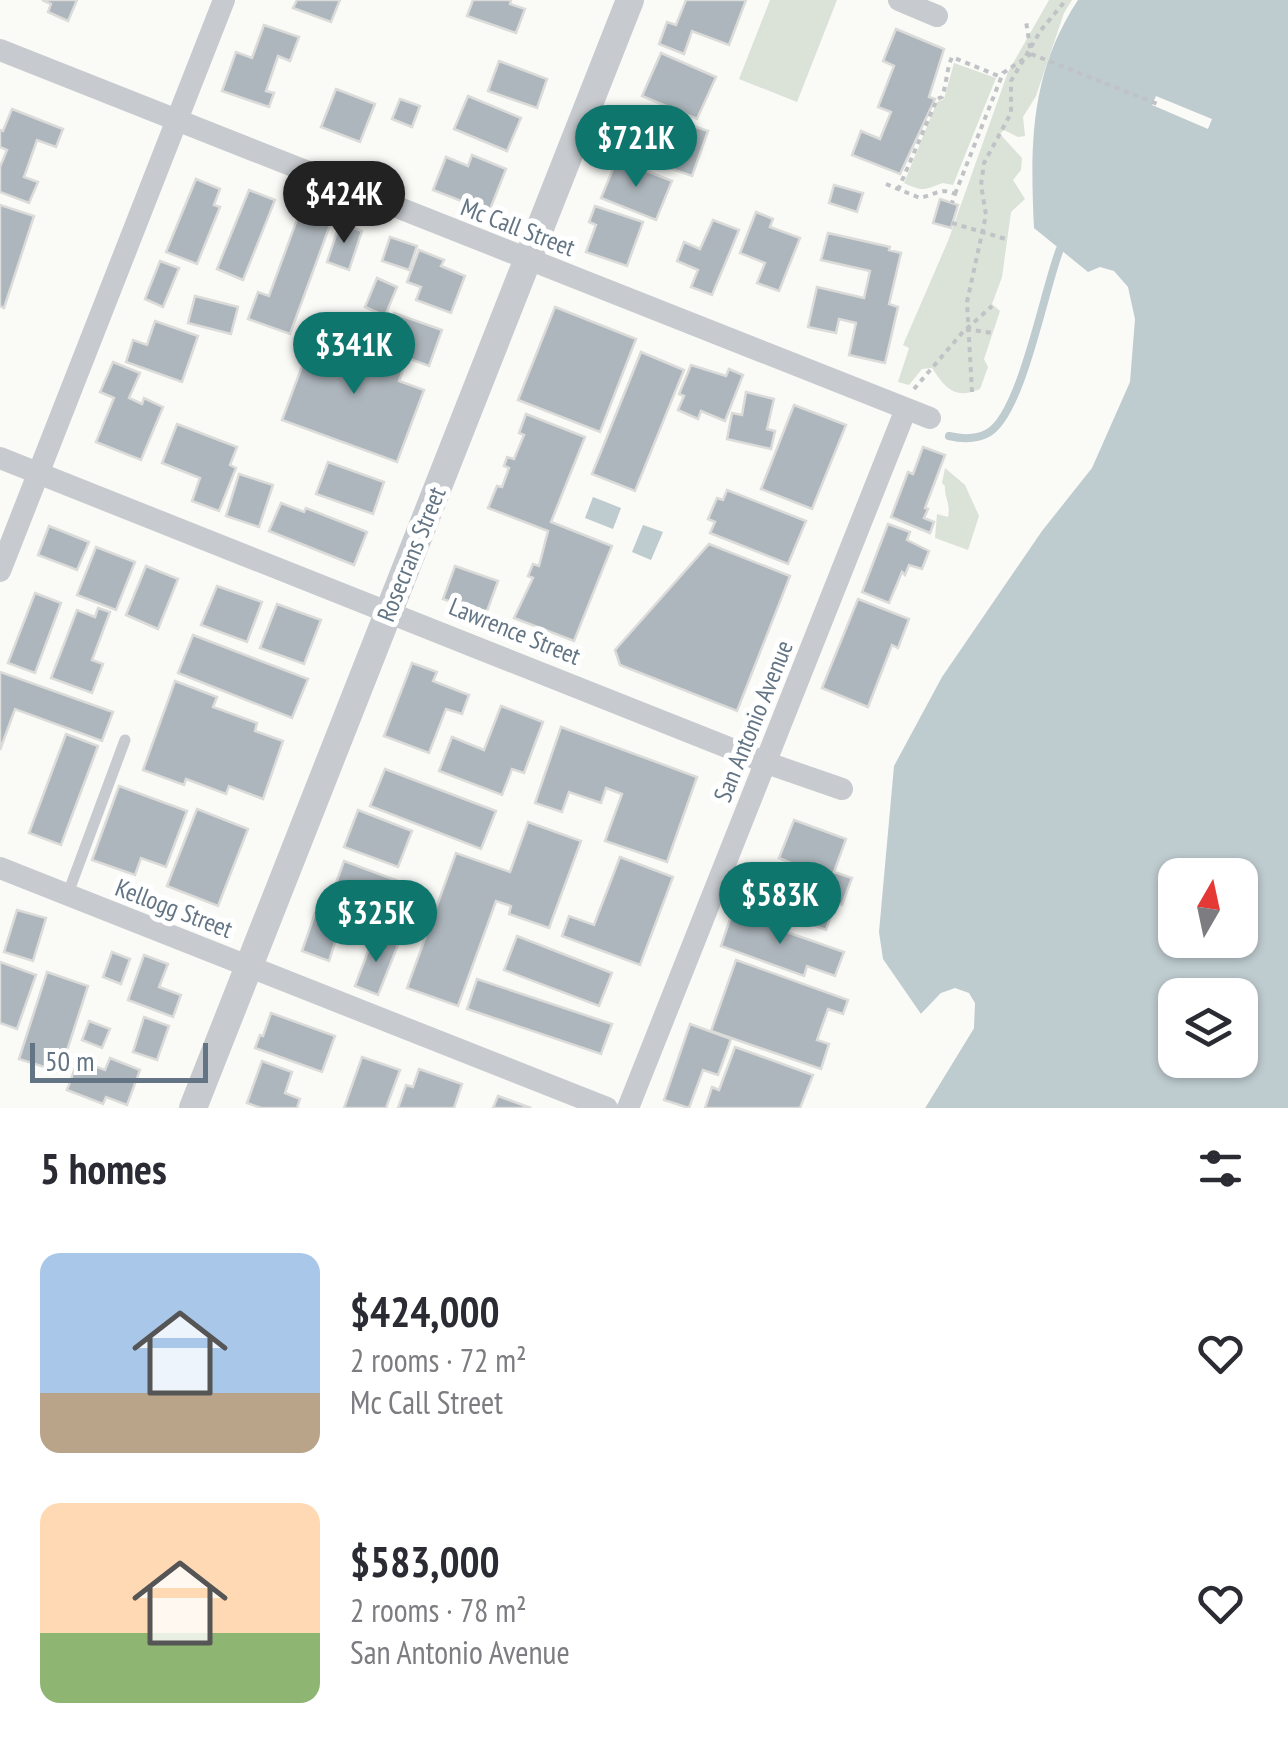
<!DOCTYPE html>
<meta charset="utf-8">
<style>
body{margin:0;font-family:"PT Sans Narrow",sans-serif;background:#f7f7f7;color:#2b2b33;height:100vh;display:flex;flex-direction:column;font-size:38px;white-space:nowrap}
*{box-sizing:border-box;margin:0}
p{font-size:32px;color:#7c7c81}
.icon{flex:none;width:55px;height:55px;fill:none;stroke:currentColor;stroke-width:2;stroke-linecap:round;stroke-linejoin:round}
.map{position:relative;height:1108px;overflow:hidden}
.panel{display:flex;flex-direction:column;background:#fff;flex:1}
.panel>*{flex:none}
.needle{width:65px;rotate:9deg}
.controls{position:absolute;left:1158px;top:858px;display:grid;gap:20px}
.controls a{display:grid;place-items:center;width:100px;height:100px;border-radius:20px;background:#fff;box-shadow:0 2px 8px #0004;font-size:50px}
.scale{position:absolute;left:30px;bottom:25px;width:178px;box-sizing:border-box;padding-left:10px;border:5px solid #637584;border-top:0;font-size:28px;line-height:35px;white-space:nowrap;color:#637584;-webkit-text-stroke:8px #fff;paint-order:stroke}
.price{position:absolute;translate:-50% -85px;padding:0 22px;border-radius:35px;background:#0f766e;color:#fff;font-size:32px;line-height:65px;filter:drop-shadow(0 2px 5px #0008)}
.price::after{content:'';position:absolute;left:50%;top:60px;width:30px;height:22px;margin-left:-15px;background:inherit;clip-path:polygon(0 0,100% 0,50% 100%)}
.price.active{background:#222;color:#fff}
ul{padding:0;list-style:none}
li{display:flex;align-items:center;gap:30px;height:250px;padding:0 40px}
li span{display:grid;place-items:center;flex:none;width:280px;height:200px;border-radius:20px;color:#555}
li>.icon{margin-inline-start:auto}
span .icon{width:120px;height:120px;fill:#fffc;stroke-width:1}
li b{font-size:42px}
h2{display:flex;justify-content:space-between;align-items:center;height:120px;padding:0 40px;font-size:42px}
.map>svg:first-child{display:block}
.green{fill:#dbe2d8}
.water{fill:#becbcf;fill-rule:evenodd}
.pier{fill:#fafaf7}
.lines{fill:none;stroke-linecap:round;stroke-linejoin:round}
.stream{stroke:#becbcf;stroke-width:8}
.building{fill:#adb6bc;stroke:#dbdbd9;stroke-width:2.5}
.path{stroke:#c0c3c5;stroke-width:4;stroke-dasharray:5 5;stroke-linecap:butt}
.service{stroke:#c7cbcf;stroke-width:11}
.minor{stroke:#c7cbcf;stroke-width:22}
.tertiary{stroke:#c7cbcf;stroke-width:28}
.labels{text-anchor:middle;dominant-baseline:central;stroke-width:10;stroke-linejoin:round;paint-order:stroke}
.street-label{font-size:25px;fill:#637584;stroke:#fff}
</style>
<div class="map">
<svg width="1288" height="1108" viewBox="0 0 1288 1108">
<rect width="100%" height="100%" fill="#fafaf7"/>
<!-- green -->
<g class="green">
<polygon points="770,0 837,0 797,102 739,79"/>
<path d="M1049,0H1072L1064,13L1036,96L1023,117L1025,136L1018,137L1004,130L1000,134L1022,158L1021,170L1013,180L1025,199L1011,212L1002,277L992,304L1000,311L984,359L988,367L980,389C955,400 946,389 932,368L922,369L909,385L898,382L909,348L903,345L948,241L1008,72Z"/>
<path d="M954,63L996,78L953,185L943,183C923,190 924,192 904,183L937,102L944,99Z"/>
<path d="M945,468L965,485L979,516L968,550L935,538L937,514L948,517C951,504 944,497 945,486L942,483Z"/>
</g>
<!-- water -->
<g class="water">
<path d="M1078,0H1288V1108H925L974,1028L969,993H941L921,1014L883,959L879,932L894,766L942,677L1042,531L1092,468L1130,382L1135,319L1128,287L1114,271L1100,267L1088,272L1034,228C1030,144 1030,73 1078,0ZM1175,875H1240V940H1175ZM1175,995H1240V1060H1175Z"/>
<polygon points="593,497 621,508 613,529 585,518"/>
<polygon points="643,525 663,532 651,560 632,552"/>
</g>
<!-- pier -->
<g class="pier">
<polygon points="1156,96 1212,119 1208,129 1152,105"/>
<polygon points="955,988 969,993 975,1003 974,1028 925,1108 920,1108 941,1067 969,1026 970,1004 966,997 955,993 944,998 922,1019 921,1014 941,993"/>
</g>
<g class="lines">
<!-- stream -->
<path class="stream" d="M949,436C962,439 977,439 988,433C1022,414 1044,289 1060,249"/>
</g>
<!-- building -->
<g class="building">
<polygon points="42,0 77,0 68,21 48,12 51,4"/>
<polygon points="297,0 340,0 331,22 293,8"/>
<polygon points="473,0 511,0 510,4 525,9 516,33 467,16"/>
<polygon points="686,0 746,0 729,45 692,31 684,54 659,44 667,22 676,25"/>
<polygon points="264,25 299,37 290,61 278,56 266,91 274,93 269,107 222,91 236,52 252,58"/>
<polygon points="896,29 944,49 929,97 935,99 900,174 852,155 861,131 880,139 891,112 878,107 894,66 883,61"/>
<polygon points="661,53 716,77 697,119 642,96"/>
<polygon points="499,61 547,79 537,108 488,91"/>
<polygon points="336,89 375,104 360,142 321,127"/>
<polygon points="468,96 521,118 507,151 454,129"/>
<polygon points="400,99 420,106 412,127 392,119"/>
<polygon points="12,109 63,129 56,147 37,140 24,177 38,182 29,203 0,192 0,167 7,150 0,147 0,130 3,131"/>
<polygon points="651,111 708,131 692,176 619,150 628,126 644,131"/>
<polygon points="472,155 506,169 489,212 433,190 446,157 468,166"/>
<polygon points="617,159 672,181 656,220 601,198"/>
<polygon points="196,179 220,189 214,205 220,207 197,264 166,252"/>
<polygon points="834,185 863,193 857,212 829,203"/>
<polygon points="249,190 275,200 243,280 217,269"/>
<polygon points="940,199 958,205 951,228 933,223"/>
<polygon points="0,205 34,216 4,308 0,306"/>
<polygon points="595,206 643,222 627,266 586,252 596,225 589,222"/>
<polygon points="756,212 773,219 770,227 800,238 779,291 757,283 765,263 740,253"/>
<polygon points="299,214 330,225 290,334 248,319 258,292 269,296"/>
<polygon points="713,220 739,230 712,295 691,287 698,270 677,261 684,242 700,249"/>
<polygon points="340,223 362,231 349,270 327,262"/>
<polygon points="828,233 890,247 889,250 901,253 889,304 898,307 885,363 849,355 856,323 839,319 836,333 808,327 817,287 864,298 870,271 821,260"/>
<polygon points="390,237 417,246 409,270 382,261"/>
<polygon points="419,250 444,260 441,266 465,276 451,313 416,300 421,287 407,282"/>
<polygon points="160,261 179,268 163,307 145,299"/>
<polygon points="377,278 397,287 385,316 365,307"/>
<polygon points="195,296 238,307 231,334 188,323"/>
<polygon points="555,307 636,339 600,432 518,400"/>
<polygon points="394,313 442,330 429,366 382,349"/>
<polygon points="155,321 198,336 182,382 126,362 133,340 147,345"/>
<polygon points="315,331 405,364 399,381 424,390 397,462 282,420"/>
<polygon points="641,352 684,370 635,491 592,474"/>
<polygon points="113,362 140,373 129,398 142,404 144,398 163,407 141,460 96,442 114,398 100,392"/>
<polygon points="691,365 726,376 729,369 743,375 725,421 701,411 698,419 678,410 684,396 679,394"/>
<polygon points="746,392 774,399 767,429 775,431 771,449 727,439 732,413 742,415"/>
<polygon points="794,405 846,425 812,509 761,489"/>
<polygon points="526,414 585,437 551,522 612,546 574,641 514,618 533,578 528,576 533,564 539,566 548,531 488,508 497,486 502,487 509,468 504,466 507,457 514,459 524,435 519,433"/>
<polygon points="177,424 237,447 230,465 236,468 219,511 192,501 200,478 162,463"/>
<polygon points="923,447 945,455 925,508 928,509 924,518 934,522 930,533 891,517 908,472 913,474"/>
<polygon points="328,462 384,482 373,514 316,494"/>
<polygon points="239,474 273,485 259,527 226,516"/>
<polygon points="727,490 806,521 788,564 710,533 715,522 708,519 717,498 723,500"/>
<polygon points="281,503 304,512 306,508 367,532 354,565 269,531"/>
<polygon points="888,524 910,532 907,540 929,551 922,569 909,565 905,575 902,572 889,603 862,592"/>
<polygon points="49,526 89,542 77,570 38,555"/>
<polygon points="709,544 790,576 737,711 620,665 615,650"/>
<polygon points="96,547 135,562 116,610 77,595"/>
<polygon points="146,566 178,579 158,629 126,615"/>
<polygon points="455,566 498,581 486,614 443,599"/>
<polygon points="217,586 262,602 247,642 201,625"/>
<polygon points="35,593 61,603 35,673 8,663"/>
<polygon points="858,599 909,619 898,648 892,645 868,707 822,688"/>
<polygon points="277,604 321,620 304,664 260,648"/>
<polygon points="98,608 110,612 92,660 103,664 92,693 51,678 77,610 95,617"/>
<polygon points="193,635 308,679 292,718 178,673"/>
<polygon points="412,663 437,672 433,681 469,695 462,714 446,709 429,753 384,736"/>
<polygon points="0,672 113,712 102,741 15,709 0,750"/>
<polygon points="175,681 217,697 213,707 257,723 255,731 283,741 263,799 229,786 226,794 186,779 184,785 143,770"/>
<polygon points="501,706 543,722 524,773 512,769 502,795 439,771 452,737 484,750"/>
<polygon points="561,727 697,777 667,862 605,841 622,794 606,788 601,803 569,792 562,812 535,803"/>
<polygon points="66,734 98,746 61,845 29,833"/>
<polygon points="385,769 496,811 481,849 370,806"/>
<polygon points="119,786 187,811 166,867 141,858 135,875 92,860"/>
<polygon points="197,809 248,829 218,906 167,886"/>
<polygon points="358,810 412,831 398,867 344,847"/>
<polygon points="794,820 846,839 834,872 852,878 842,905 835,903 826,930 741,899 747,880 780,892 791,863 779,858"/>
<polygon points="528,822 581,841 549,928 509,914 511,906 496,901 458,1006 407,988 456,853 510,872"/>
<polygon points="620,857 673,877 640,965 562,936 569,916 594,925"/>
<polygon points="344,861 409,885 392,931 327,908"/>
<polygon points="17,910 46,918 33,961 4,952"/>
<polygon points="315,913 342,921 329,961 302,951"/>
<polygon points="732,913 844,952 835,976 807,966 804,976 721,946"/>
<polygon points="374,935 398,945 378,995 355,986"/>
<polygon points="517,936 612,973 599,1006 504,970"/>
<polygon points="112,952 130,959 121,984 103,977"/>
<polygon points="144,955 168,964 159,987 181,995 173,1017 128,1000"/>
<polygon points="736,960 848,1000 843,1014 828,1009 817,1040 829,1044 821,1069 711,1031"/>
<polygon points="0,962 36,975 17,1029 0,1023"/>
<polygon points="47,972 88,986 60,1072 19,1059"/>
<polygon points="477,979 612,1024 601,1054 467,1009"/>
<polygon points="271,1013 335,1036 322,1072 255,1048 260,1035 263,1036"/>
<polygon points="144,1017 169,1026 157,1060 133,1052"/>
<polygon points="89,1021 110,1029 102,1048 82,1040"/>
<polygon points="690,1024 731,1039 718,1075 703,1070 689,1108 664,1100"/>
<polygon points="735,1047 813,1075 800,1108 705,1108 712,1087 719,1090"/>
<polygon points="362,1057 400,1070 386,1108 344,1108"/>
<polygon points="110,1058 140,1070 127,1105 106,1097 103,1104 67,1090 78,1060 105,1070"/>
<polygon points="262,1061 292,1072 285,1093 300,1099 297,1108 261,1108 247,1103"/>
<polygon points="419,1069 462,1084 454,1108 398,1108 406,1085 413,1087"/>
<polygon points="498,1096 531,1108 493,1108"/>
</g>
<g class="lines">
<!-- path -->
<g class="path">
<polyline points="1031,54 1160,105"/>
<path d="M886,184L920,198C934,195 942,187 955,194L952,203"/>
<path d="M898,190L937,99L942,97C947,83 946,71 952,57L1001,77"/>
<polyline points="955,194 1003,73 1031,54 1026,21"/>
<polyline points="952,223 1009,240"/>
<polyline points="966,329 992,333"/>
<polyline points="914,389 962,333 992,306"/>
<polyline points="972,392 967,302 986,215 981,185 984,163 1011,113 1011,81 1041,30 1066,0"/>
</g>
<!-- service -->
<polyline class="service" points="67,896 125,740"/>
<!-- minor -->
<g class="minor">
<polyline points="899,0 937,16"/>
<polyline points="0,50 930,418"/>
<polyline points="0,458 767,763 842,789"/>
<polyline points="0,571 224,0"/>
<polyline points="0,868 607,1108"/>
<polyline points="628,1108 906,409"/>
</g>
<!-- tertiary -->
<polyline class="tertiary" points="193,1108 630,0"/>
</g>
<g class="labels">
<!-- street labels -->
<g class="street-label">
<text transform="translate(518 227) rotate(21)">Mc Call Street</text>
<text transform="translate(411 554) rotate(-68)">Rosecrans Street</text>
<text transform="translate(515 631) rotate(22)">Lawrence Street</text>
<text transform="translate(753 721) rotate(-68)">San Antonio Avenue</text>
<text transform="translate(174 908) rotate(21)">Kellogg Street</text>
</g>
</g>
</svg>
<div class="controls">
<a><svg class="needle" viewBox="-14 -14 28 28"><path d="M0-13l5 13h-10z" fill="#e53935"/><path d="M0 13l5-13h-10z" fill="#7c7c81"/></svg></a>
<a><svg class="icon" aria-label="layers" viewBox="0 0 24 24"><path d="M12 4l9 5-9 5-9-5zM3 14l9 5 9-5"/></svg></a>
</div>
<div class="scale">50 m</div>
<b class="price" style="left:636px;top:190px">$721K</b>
<b class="price active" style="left:344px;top:246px">$424K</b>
<b class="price" style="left:354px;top:397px">$341K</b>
<b class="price" style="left:780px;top:947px">$583K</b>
<b class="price" style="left:376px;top:965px">$325K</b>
</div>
<section class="panel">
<h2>5 homes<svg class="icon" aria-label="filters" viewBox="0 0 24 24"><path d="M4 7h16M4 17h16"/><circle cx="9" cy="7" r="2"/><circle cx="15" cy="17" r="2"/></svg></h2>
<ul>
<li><span style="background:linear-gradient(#a9c7e8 70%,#b9a48a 0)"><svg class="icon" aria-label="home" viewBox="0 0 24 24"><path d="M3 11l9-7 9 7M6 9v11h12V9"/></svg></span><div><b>$424,000</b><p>2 rooms · 72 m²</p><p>Mc Call Street</p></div><svg class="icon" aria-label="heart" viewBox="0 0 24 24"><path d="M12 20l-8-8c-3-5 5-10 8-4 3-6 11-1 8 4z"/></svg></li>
<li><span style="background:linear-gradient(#ffd9b3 65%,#8fb573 0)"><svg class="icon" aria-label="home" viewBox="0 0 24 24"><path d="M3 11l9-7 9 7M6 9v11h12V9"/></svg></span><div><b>$583,000</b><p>2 rooms · 78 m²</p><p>San Antonio Avenue</p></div><svg class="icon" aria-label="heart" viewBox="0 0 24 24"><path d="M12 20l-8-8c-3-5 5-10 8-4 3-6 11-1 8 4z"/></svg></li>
</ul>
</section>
